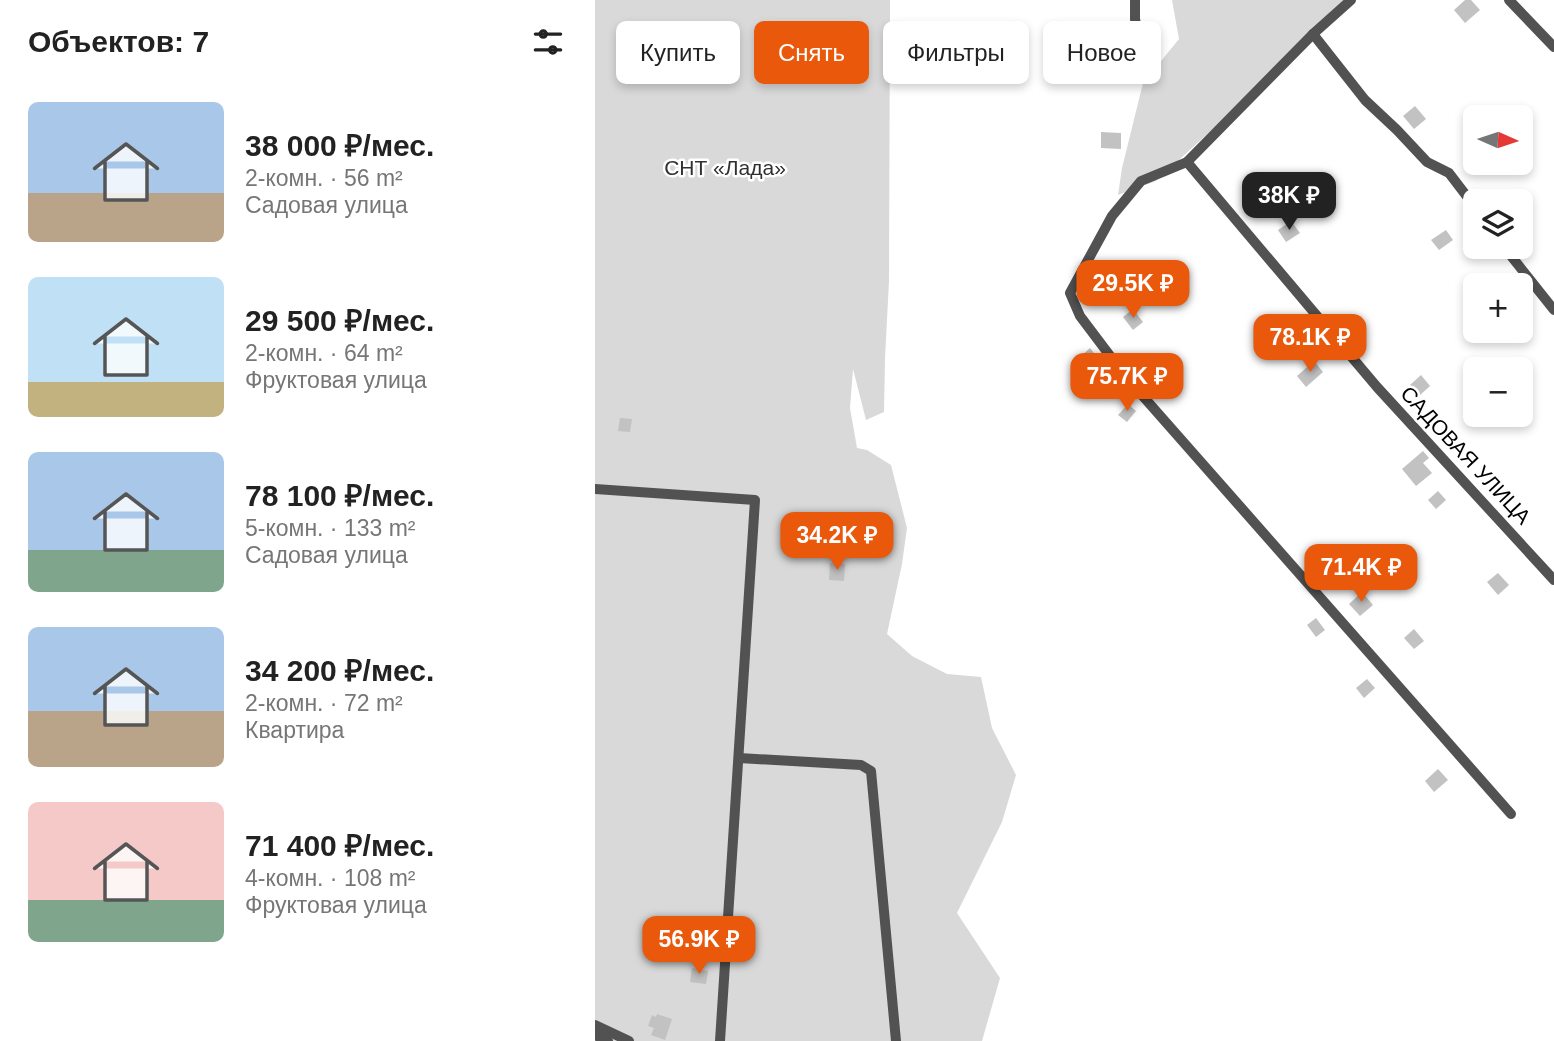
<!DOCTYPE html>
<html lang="ru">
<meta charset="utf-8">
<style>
body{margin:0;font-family:Helvetica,sans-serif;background:#f6f6f6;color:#222;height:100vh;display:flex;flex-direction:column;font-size:26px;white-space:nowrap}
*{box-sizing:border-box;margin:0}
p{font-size:23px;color:#767676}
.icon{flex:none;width:38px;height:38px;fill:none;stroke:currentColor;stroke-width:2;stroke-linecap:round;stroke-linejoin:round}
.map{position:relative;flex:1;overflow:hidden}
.drawer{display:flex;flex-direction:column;background:#fff;width:595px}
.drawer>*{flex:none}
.hud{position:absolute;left:21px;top:21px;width:665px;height:63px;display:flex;gap:14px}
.needle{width:46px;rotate:93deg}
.fabs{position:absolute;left:868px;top:105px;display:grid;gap:14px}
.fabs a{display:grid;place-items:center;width:70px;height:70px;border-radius:10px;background:#fff;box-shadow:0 4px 10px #0003;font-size:35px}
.price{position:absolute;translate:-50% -60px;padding:0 16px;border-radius:14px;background:#ea580c;color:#fff;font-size:23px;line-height:46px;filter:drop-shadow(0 2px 4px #0008)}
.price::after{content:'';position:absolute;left:50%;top:42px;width:21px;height:16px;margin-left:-10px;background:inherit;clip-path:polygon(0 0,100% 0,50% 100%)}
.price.current{background:#222;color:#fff}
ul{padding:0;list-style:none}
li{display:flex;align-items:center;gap:21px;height:175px;padding:0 28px}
li span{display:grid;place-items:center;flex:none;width:196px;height:140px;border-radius:10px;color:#555}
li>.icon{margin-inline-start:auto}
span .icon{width:84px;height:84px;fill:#fffc;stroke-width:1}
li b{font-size:30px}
h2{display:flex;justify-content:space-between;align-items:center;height:84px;padding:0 28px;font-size:30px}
.chip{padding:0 24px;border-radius:10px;background:#fff;box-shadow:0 4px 10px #0003;font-size:24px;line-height:63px}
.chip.current{background:#ea580c;color:#fff}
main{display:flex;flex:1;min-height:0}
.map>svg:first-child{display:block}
.green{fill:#d9d9d9}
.building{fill:#c2c2c2}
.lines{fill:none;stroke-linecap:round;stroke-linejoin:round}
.street{stroke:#525252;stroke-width:10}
.labels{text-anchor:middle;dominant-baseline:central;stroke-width:5;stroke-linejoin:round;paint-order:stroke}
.park-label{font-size:21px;fill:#303030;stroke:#fff}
.street-label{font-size:21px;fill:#000;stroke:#fff}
</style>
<main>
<section class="drawer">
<h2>Объектов: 7<svg class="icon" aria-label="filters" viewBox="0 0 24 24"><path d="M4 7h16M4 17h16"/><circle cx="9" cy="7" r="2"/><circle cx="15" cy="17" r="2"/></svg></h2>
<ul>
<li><span style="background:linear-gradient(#a9c7e8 65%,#b9a48a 0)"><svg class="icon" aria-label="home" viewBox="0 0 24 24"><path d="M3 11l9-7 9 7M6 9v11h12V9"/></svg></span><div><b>38 000 ₽/мес.</b><p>2-комн. · 56 m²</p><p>Садовая улица</p></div></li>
<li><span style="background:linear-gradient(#bfe0f5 75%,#c2b280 0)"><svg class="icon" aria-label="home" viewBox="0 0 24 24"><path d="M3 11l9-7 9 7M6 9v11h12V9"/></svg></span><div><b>29 500 ₽/мес.</b><p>2-комн. · 64 m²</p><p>Фруктовая улица</p></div></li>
<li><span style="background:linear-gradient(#a9c7e8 70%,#7fa58c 0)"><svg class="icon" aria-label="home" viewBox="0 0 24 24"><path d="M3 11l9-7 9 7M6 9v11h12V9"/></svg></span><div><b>78 100 ₽/мес.</b><p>5-комн. · 133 m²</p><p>Садовая улица</p></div></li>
<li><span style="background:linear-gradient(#a9c7e8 60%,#b9a48a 0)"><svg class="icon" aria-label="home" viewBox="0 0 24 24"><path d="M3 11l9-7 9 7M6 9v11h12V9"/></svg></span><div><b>34 200 ₽/мес.</b><p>2-комн. · 72 m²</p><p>Квартира</p></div></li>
<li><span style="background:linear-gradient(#f6c9c9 70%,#7fa58c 0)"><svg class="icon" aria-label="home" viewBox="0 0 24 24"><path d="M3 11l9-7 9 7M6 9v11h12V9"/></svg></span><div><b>71 400 ₽/мес.</b><p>4-комн. · 108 m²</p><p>Фруктовая улица</p></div></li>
</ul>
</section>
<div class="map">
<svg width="959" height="1041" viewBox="0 0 959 1041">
<rect width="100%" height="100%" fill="#fff"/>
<!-- green -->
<g class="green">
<polygon points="0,0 295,0 294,281 290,358 289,412 271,420 258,369 255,408 262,448 272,450 296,465 312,528 307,564 292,634 317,656 352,674 386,677 397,728 421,775 407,822 362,913 405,978 387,1041 0,1041"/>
<polygon points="577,0 758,0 561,181 523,195 527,168 548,83 584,39"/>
</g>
<!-- building -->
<g class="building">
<polygon points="870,0 876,0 885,10 870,23 859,10"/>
<polygon points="820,106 831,119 819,129 808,116"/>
<polygon points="506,132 526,133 526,149 506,148"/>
<polygon points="696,221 705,233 691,242 683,230"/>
<polygon points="851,230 858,240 844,250 836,240"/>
<polygon points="538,309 548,322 538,330 528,317"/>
<polygon points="495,348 503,358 491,367 484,358"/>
<polygon points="719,361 728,372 711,387 702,376"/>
<polygon points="826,375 835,386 824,396 815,385"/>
<polygon points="533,404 541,411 532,422 523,415"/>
<polygon points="25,418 37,419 35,432 23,431"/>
<polygon points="828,451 834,458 828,463 837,473 821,486 807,469"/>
<polygon points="843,491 851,500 841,509 833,500"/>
<polygon points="235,563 250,564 249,581 234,580"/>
<polygon points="903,573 914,585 903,595 892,582"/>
<polygon points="767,592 778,605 765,616 754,604"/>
<polygon points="721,618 730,630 721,637 712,625"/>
<polygon points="819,629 829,641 819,649 809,638"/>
<polygon points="772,679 780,688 769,698 761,688"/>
<polygon points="843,769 853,780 839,792 830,781"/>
<polygon points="97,968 113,971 111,984 95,982"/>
<polygon points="62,1014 77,1019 70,1040 56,1035 59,1028 53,1026 57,1015 61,1017"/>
</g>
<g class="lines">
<!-- street -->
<g class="street">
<polyline points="540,0 540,19 544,38"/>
<polyline points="756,0 718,34 592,162 546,181 517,216 475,293 485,316 531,377 916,814"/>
<polyline points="914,0 959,47"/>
<polyline points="718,34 770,100 802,130 832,162 854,173 880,207"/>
<polyline points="592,162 782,387 959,580"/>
<polyline points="909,247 959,310"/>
<polyline points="0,489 160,500 125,1041"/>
<polyline points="144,758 266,765 276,771 301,1041"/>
<polyline points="0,1025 34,1041"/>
<polyline points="0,1035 13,1041"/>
</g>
</g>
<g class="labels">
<!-- park labels -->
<g class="park-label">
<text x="130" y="167">СНТ «Лада»</text>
</g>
<!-- street labels -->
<g class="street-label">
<text transform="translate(871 455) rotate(47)">САДОВАЯ УЛИЦА</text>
</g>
</g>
</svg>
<div class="fabs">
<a><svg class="needle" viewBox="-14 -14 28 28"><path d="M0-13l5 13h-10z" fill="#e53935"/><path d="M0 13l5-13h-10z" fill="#767676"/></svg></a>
<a><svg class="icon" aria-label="layers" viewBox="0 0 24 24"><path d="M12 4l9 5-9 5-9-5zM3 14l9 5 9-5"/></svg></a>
<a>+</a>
<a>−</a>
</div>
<b class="price current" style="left:694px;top:232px">38K ₽</b>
<b class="price" style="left:538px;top:320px">29.5K ₽</b>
<b class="price" style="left:715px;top:374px">78.1K ₽</b>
<b class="price" style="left:532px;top:413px">75.7K ₽</b>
<b class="price" style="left:242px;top:572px">34.2K ₽</b>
<b class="price" style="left:766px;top:604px">71.4K ₽</b>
<b class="price" style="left:104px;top:976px">56.9K ₽</b>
<div class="hud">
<a class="chip">Купить</a>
<a class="chip current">Снять</a>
<a class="chip">Фильтры</a>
<a class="chip">Новое</a>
</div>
</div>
</main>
